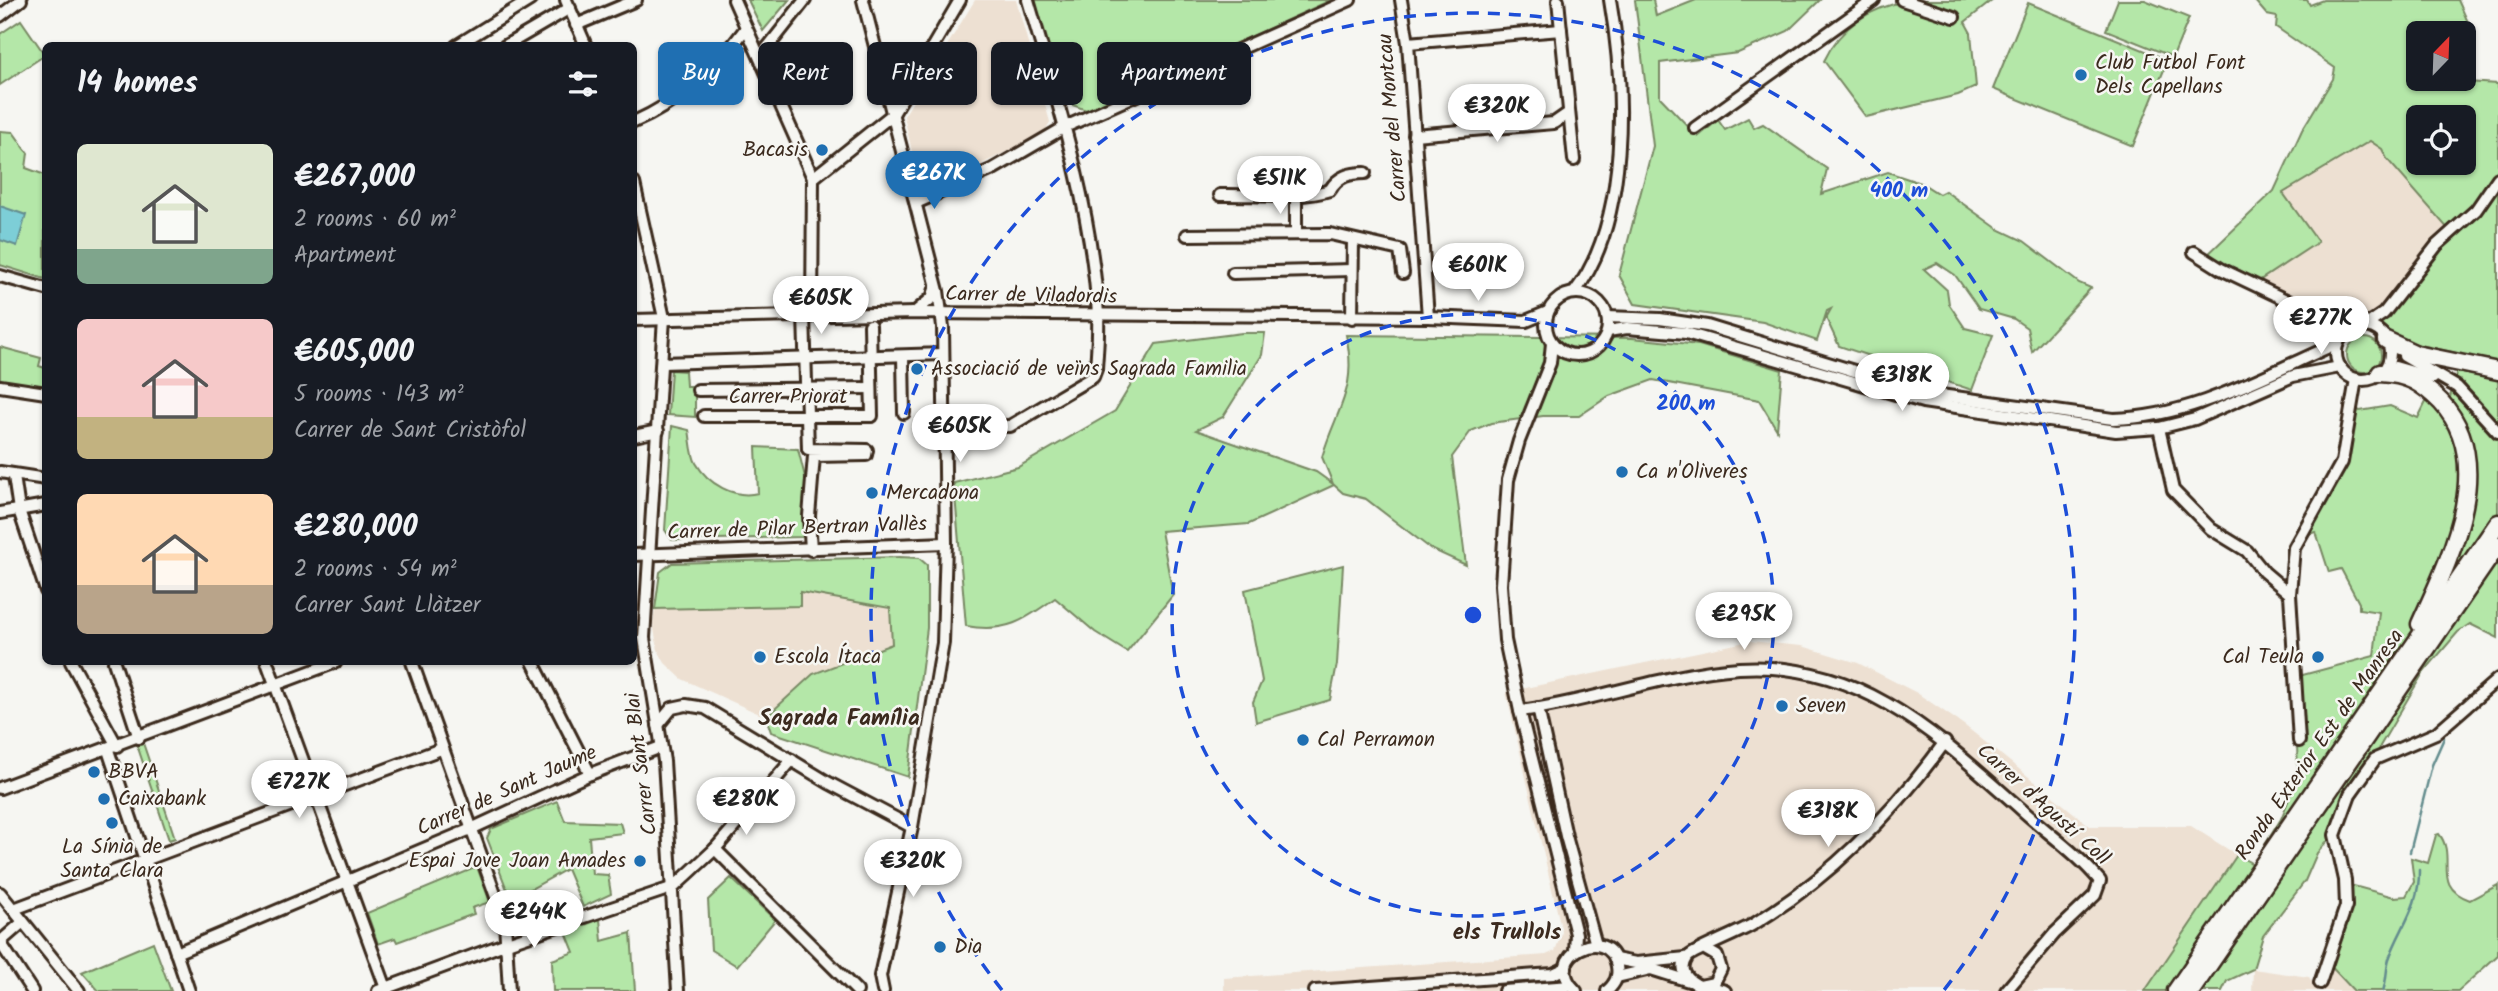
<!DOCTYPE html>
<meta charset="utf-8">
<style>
body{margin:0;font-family:Kalam,sans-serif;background:#20242c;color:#f1f3f6;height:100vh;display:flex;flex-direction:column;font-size:26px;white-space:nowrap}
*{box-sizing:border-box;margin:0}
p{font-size:23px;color:#9ea1a6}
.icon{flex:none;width:38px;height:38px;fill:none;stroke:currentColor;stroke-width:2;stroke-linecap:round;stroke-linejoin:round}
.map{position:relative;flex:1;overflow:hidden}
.side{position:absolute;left:42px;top:42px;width:595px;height:623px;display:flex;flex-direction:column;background:#171b24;border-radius:10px;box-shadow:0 2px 5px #0004}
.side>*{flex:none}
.guide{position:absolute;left:658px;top:42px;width:665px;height:63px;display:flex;gap:14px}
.needle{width:46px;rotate:23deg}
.buttons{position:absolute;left:2406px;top:21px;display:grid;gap:14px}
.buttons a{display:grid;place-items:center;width:70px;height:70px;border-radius:10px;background:#171b24;box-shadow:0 2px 5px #0004;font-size:35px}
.price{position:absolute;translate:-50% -60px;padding:0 16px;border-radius:24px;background:#fff;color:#222;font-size:23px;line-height:46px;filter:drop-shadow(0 2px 4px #0008)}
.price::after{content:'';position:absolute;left:50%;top:42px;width:21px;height:16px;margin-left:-10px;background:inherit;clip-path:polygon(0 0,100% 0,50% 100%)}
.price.on{background:#1f6fb2;color:#fff}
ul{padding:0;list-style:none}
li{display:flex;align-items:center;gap:21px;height:175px;padding:0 35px}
li span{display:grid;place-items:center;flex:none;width:196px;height:140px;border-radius:10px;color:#555}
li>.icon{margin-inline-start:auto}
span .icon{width:84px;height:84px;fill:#fffc;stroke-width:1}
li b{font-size:30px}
h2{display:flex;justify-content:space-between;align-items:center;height:84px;padding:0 35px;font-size:30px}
.chip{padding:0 24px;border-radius:10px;background:#171b24;box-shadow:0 2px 5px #0004;font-size:24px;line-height:63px}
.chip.on{background:#1f6fb2;color:#fff}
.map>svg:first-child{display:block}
.built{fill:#ede0d2}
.green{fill:#b4e7a8;stroke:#788863;stroke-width:2;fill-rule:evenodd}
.water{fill:#7dced7;stroke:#638c8d;stroke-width:2}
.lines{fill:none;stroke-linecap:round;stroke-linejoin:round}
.stream{stroke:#638c8d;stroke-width:2.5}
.minor-casing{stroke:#3b2a1e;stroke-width:16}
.highway-casing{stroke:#3b2a1e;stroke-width:21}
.minor{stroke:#f6f6f2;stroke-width:10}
.highway{stroke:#f6f6f2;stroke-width:16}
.ring{fill:none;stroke:#1d4ed8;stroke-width:3.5;stroke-dasharray:12 9}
.poi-dot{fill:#1f6fb2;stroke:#f6f6f2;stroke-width:2.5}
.labels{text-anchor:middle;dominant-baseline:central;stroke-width:5;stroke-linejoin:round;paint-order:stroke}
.poi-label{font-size:21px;fill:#3b2a1e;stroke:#f6f6f2;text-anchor:start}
.street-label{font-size:21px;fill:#3b2a1e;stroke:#f6f6f2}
.neighbourhood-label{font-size:23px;font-weight:bold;fill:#3b2a1e;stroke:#f6f6f2}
.centre{fill:#1d4ed8;stroke:#f6f6f2;stroke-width:3.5}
.ring-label{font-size:21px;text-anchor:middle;font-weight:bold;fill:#1d4ed8;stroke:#f6f6f2;stroke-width:5;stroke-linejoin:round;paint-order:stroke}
</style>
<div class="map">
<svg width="2498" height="991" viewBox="0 0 2498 991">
<rect width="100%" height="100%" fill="#f6f6f2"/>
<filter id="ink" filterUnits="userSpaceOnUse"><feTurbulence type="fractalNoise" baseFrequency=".0143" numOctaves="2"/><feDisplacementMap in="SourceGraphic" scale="14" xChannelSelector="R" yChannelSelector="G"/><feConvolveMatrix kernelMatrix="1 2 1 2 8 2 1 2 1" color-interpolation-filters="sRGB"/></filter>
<g filter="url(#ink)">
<!-- built -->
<g class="built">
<polygon points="975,0 1016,0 1050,122 1043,134 935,187 918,179 904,116"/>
<polygon points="2370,141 2382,149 2387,159 2450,231 2384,313 2380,324 2361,317 2332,321 2254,284 2318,242 2283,193"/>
<polygon points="799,592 890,608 893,644 813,674 766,717 682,679 665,663 658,650 653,624 655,609 800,606"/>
<polygon points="1750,641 1802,646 1858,663 1917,693 1964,725 2090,826 2191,826 2237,855 2145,991 1224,991 1224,978 1546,955 1555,951 1562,932 1506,692"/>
<polygon points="2323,958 2354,991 2252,991 2253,969 2309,977 2313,983"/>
</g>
<!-- green -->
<g class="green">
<polygon points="748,0 789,0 763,31"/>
<polygon points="1034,0 1331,0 1213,54 1193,54 1089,111 1064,102"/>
<polygon points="1635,0 1653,0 1656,16 1696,0 1820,0 1788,31 1738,53 1660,63 1660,97 1698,137 1718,120 1725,130 1748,118 1754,128 1763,124 1827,169 1821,194 1888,172 1923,184 1939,194 1945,191 1998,229 2024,241 2079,283 2091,288 2032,352 2027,328 2014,319 1979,309 1955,275 1937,263 1924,269 1947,290 1949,304 1965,328 1993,335 1972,390 1839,346 1826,318 1831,309 1827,311 1817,341 1763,322 1635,304 1619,275 1653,146"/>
<path d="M1902,0H1993L1965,22L1971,33L1976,87L1958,95L1866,117L1824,61C1840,27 1870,7 1908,1Z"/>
<polygon points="2118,0 2145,0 2189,18 2173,57 2106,30"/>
<path d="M2254,0H2307L2310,5L2323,0H2458L2468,22L2464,39V33H2418V79L2498,84V638L2470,624L2458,632L2423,673L2380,746L2376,767L2351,805L2341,827L2317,853L2305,881L2263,936L2253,969L2227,981L2222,991H2145L2237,855L2253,864L2281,819L2298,776L2295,677L2374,656L2379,612L2359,609V603L2341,569L2329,572L2316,532L2300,536L2338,471L2352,407L2360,411L2390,406L2418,418L2431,392L2447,409L2461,354L2389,338L2380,324L2384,313L2450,231L2387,159L2382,149L2370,141L2283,193L2318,242L2254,284L2203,259L2274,191L2302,130L2333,79L2335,68L2276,27L2277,17L2267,15ZM2418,117H2464V163H2418Z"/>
<polygon points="2028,3 2168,60 2133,146 1993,89"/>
<polygon points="21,20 45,55 0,85 0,34"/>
<polygon points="0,131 13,132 28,153 26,168 45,175 45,279 0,265"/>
<path d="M1242,333H1265L1262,355L1223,417L1196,430L1316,472L1333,484L1322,457C1337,407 1358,390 1346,335L1632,338L1699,345L1782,370L1777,430L1759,400L1653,380L1609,396L1579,416H1543L1491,423L1471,431L1452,457L1466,565L1431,549L1366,499L1343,493L1334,485L1249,524L1161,531L1173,595L1127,652L1095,632L1055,598C1024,621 1006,633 966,626L954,483L1018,467L1115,411L1156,344Z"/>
<circle cx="2364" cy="355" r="17"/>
<polygon points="0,347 41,358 39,366 45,368 45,386 0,380"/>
<polygon points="671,370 685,371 686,386 695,386 695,417 668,415"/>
<path d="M672,426L689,430C691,440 691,454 696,463C708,484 734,499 758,493L756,447L798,449L806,481L803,537L672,540L665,530Z"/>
<polygon points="900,557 919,558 927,565 927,628 908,777 771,732 766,717 813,674 892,644 890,608 800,592 800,606 655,609 660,572 672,563"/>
<polygon points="1343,565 1337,664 1330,700 1256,722 1253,702 1262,681 1245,590"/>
<polygon points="142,740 175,838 169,840 136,742"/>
<polygon points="557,801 565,821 620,823 623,833 589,837 592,874 608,875 611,894 583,907 567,869 511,900 487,838 491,829"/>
<path d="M2439,834C2458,857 2430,886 2470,900L2498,885V955L2458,991H2354L2323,958L2343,893L2354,886L2394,897L2406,896L2414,882L2411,858L2428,863L2436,835Z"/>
<polygon points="477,867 490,902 472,908 474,914 397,942 395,938 378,944 367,913"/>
<polygon points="731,878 775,920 737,966 711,950 708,900"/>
<polygon points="600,919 602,941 631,933 635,991 553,991 552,960 574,952 566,932"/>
<polygon points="153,942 171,991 99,991 82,972"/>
</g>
<!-- water -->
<polygon class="water" points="0,206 26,215 17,246 0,240"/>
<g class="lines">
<!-- stream -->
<g class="stream">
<polyline points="2410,852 2432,765 2444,738"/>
<path d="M2383,991C2387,980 2386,969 2389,959C2400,927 2420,907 2419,870"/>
</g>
<!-- minor casing -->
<g class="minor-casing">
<g id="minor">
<polyline points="566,0 586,46"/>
<polyline points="734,0 813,178 812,314"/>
<polyline points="863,0 938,291 943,327 946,543 943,643 912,827 880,976 883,991"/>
<polyline points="1401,0 1408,43 1428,317"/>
<polyline points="1558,0 1574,160"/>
<polyline points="1902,0 1954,17"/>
<polyline points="0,16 21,0"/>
<polyline points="576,25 636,0"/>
<polyline points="1408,43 1561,30"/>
<polyline points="456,46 530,0"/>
<polyline points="505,46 570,8"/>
<polyline points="760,57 805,0"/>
<path d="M634,122C680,102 716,69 746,28"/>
<polyline points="1695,128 1874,0"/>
<polyline points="1414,135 1554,123 1567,114"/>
<polyline points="813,178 893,114 960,0"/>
<polyline points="634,183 664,318 644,638 664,761 678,991"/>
<path d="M1220,195C1254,194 1299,200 1330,190C1338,176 1350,173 1365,173"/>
<polyline points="1296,197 1296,234"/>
<polyline points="916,203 993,169 1065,127 1350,0"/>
<polyline points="1187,235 1330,234 1400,250 1403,273"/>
<polyline points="2194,252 2221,269 2349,330"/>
<polyline points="1233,273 1352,270"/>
<polyline points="0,276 46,289"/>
<circle cx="1577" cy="324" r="31"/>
<path d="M1574,293C1630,222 1625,85 1610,0"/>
<polyline points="914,313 932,298 936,286"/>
<polyline points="804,314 808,449 867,450 866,455 814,456 809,516 811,550"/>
<path d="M1607,317L1660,319L1707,326L1926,393L2113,419C2194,417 2266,374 2338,343"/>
<polyline points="1352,318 1353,240"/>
<polyline points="634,320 914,313 1428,317 1526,321 1548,312"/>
<polyline points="2365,326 2384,313 2437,245 2476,210 2498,178"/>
<circle cx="2363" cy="353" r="27"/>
<polyline points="1608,331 1627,328 1686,333 1923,402 2116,431 2159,428 2195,419 2293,376 2340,367"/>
<polyline points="1552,343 1550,363 1519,441 1508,480 1501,585 1505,640 1520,711 1576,934 1575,951"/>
<polyline points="903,356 904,413"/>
<polyline points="2404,356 2457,387 2498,432"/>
<polyline points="662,363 943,354"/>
<polyline points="2395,367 2433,378"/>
<polyline points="0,386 46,393"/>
<polyline points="698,390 871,388"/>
<polyline points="704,416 872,416 870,325"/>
<path d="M944,426H1010L1093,377L1096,369C1097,351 1099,333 1098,315C1092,208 1058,102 1028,0"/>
<polyline points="2159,428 2173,490 2211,529 2247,551 2264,572 2290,594 2299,741"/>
<polyline points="634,436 658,431"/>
<polyline points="0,472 46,479"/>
<polyline points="14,476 19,510 46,591"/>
<polyline points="0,513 46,505"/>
<polyline points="634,555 946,543"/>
<polyline points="2290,594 2294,548 2342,462 2356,379"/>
<polyline points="71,662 117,746"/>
<polyline points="114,662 139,738"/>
<polyline points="267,662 387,991"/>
<polyline points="412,662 505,922 509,991"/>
<polyline points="533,662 590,774"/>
<polyline points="1538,708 1566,836 1596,945"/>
<path d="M1520,711C1593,702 1665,673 1739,668C1860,660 1937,735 2021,809C2046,832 2078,854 2100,881L2095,895L2055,933L2006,991"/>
<polyline points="658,725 672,708 686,705 705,708 829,783 912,827"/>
<polyline points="108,750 189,991"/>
<polyline points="0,788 336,662"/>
<polyline points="715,849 857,991"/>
<polyline points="0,893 79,991"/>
<polyline points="14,909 441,749"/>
<polyline points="0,942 32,991"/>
<polyline points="0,942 23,922"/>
<path d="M1705,949L1717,956L1721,969L1714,983L1700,986C1688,981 1678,971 1687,958C1690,952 1746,930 1757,922C1832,876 1894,812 1945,742"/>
<polyline points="176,953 471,829 590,774 661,747"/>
<polyline points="1615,959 1636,963 1686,958"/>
<polyline points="1617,977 1651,969 1689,981"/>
<polyline points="2320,983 2346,906 2345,880 2335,835 2350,794 2375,759 2436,733 2498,679"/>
<polyline points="1708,986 1725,991"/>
<polyline points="378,991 507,943 674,887 715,849 792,760"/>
<polyline points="1315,991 1538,975 1553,974 1566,968"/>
<polyline points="1504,991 1571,986"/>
<path d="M1576,991C1539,956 1610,922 1617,966C1619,977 1615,984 1607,991"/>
</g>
</g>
<!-- highway casing -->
<g class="highway-casing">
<g id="highway">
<polyline points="2386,340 2416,354 2498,371"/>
<path d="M2380,373C2408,374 2422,383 2441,402C2498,464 2449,560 2420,624"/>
<polyline points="2176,991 2498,523"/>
<polyline points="2191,991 2498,545"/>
</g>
</g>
<!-- minor -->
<use href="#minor" class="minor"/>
<!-- highway -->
<use href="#highway" class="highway"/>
</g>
</g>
<!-- distance rings -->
<g class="ring">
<circle cx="1473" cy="615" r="301"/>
<path d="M1002 990A602 602 0 1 1 1944 990"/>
</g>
<!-- markers -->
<g class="poi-dot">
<circle cx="2081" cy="75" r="7"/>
<circle cx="822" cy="150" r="7"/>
<circle cx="917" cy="369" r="7"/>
<circle cx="1622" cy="472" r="7"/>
<circle cx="872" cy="493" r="7"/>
<circle cx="760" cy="657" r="7"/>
<circle cx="2318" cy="657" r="7"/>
<circle cx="1782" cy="706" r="7"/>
<circle cx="1303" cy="740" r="7"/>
<circle cx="94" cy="772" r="7"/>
<circle cx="104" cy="799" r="7"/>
<circle cx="112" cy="823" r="7"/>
<circle cx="640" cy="861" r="7"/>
<circle cx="940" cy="947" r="7"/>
</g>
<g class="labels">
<!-- poi labels -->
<g class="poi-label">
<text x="2095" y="63">Club Futbol Font<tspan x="2095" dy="24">Dels Capellans</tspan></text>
<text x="808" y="150" text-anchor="end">Bacasis</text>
<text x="931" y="369">Associació de veïns Sagrada Familia</text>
<text x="1636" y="472">Ca n'Oliveres</text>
<text x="886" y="493">Mercadona</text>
<text x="774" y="657">Escola Ítaca</text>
<text x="2304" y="657" text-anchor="end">Cal Teula</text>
<text x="1796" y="706">Seven</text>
<text x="1317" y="740">Cal Perramon</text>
<text x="108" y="772">BBVA</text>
<text x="118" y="799">Caixabank</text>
<text x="112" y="847" text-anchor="middle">La Sínia de<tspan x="112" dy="24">Santa Clara</tspan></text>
<text x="626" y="861" text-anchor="end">Espai Jove Joan Amades</text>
<text x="954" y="947">Dia</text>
</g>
<!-- street labels -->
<g class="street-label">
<text transform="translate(1393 118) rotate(-95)">Carrer del Montcau</text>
<text transform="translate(1031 296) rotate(1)">Carrer de Viladordis</text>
<text x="788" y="397">Carrer Priorat</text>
<text transform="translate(797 529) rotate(-2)">Carrer de Pilar Bertran Vallès</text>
<text transform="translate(2320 745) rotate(-55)">Ronda Exterior Est de Manresa</text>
<text transform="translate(642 764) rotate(-97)">Carrer Sant Blai</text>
<text transform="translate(507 791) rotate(-24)">Carrer de Sant Jaume</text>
<text transform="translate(2043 805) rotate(42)">Carrer d'Agustí Coll</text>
</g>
<!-- neighbourhood labels -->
<g class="neighbourhood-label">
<text x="839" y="719">Sagrada Família</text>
<text x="1507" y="933">els Trullols</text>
</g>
</g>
<circle cx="1473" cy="615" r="10" class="centre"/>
<g class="ring-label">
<text x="1899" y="197">400 m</text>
<text x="1686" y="410">200 m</text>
</g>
</svg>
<div class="buttons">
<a><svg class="needle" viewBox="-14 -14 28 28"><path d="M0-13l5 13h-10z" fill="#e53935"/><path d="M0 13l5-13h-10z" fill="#9ea1a6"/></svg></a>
<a><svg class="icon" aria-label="locate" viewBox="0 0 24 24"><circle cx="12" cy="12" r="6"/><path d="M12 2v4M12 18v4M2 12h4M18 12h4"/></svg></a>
</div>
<b class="price" style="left:1497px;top:144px">€320K</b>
<b class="price on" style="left:934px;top:211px">€267K</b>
<b class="price" style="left:1280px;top:216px">€511K</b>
<b class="price" style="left:1478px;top:303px">€601K</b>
<b class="price" style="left:821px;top:336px">€605K</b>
<b class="price" style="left:2321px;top:356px">€277K</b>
<b class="price" style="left:1902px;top:413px">€318K</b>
<b class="price" style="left:960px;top:464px">€605K</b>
<b class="price" style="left:1744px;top:652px">€295K</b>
<b class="price" style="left:299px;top:820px">€727K</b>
<b class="price" style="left:746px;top:837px">€280K</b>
<b class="price" style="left:1828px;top:849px">€318K</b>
<b class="price" style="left:913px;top:899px">€320K</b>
<b class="price" style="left:534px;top:950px">€244K</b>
<div class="guide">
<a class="chip on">Buy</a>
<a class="chip">Rent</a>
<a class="chip">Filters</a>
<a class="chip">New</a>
<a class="chip">Apartment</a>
</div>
<section class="side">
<h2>14 homes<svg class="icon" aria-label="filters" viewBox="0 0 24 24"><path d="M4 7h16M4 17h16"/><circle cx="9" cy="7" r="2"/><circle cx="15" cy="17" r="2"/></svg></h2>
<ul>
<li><span style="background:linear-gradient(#dfe7d0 75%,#7fa58c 0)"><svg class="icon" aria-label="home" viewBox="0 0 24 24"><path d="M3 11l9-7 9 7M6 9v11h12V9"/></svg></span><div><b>€267,000</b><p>2 rooms · 60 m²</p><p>Apartment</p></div></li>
<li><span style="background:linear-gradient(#f6c9c9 70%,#c2b280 0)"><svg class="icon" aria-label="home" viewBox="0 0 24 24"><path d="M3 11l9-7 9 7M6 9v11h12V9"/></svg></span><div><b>€605,000</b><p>5 rooms · 143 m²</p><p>Carrer de Sant Cristòfol</p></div></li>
<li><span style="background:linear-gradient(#ffd9b3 65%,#b9a48a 0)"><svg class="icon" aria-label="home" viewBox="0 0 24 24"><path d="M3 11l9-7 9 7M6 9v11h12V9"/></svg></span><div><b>€280,000</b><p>2 rooms · 54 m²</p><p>Carrer Sant Llàtzer</p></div></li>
</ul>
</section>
</div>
